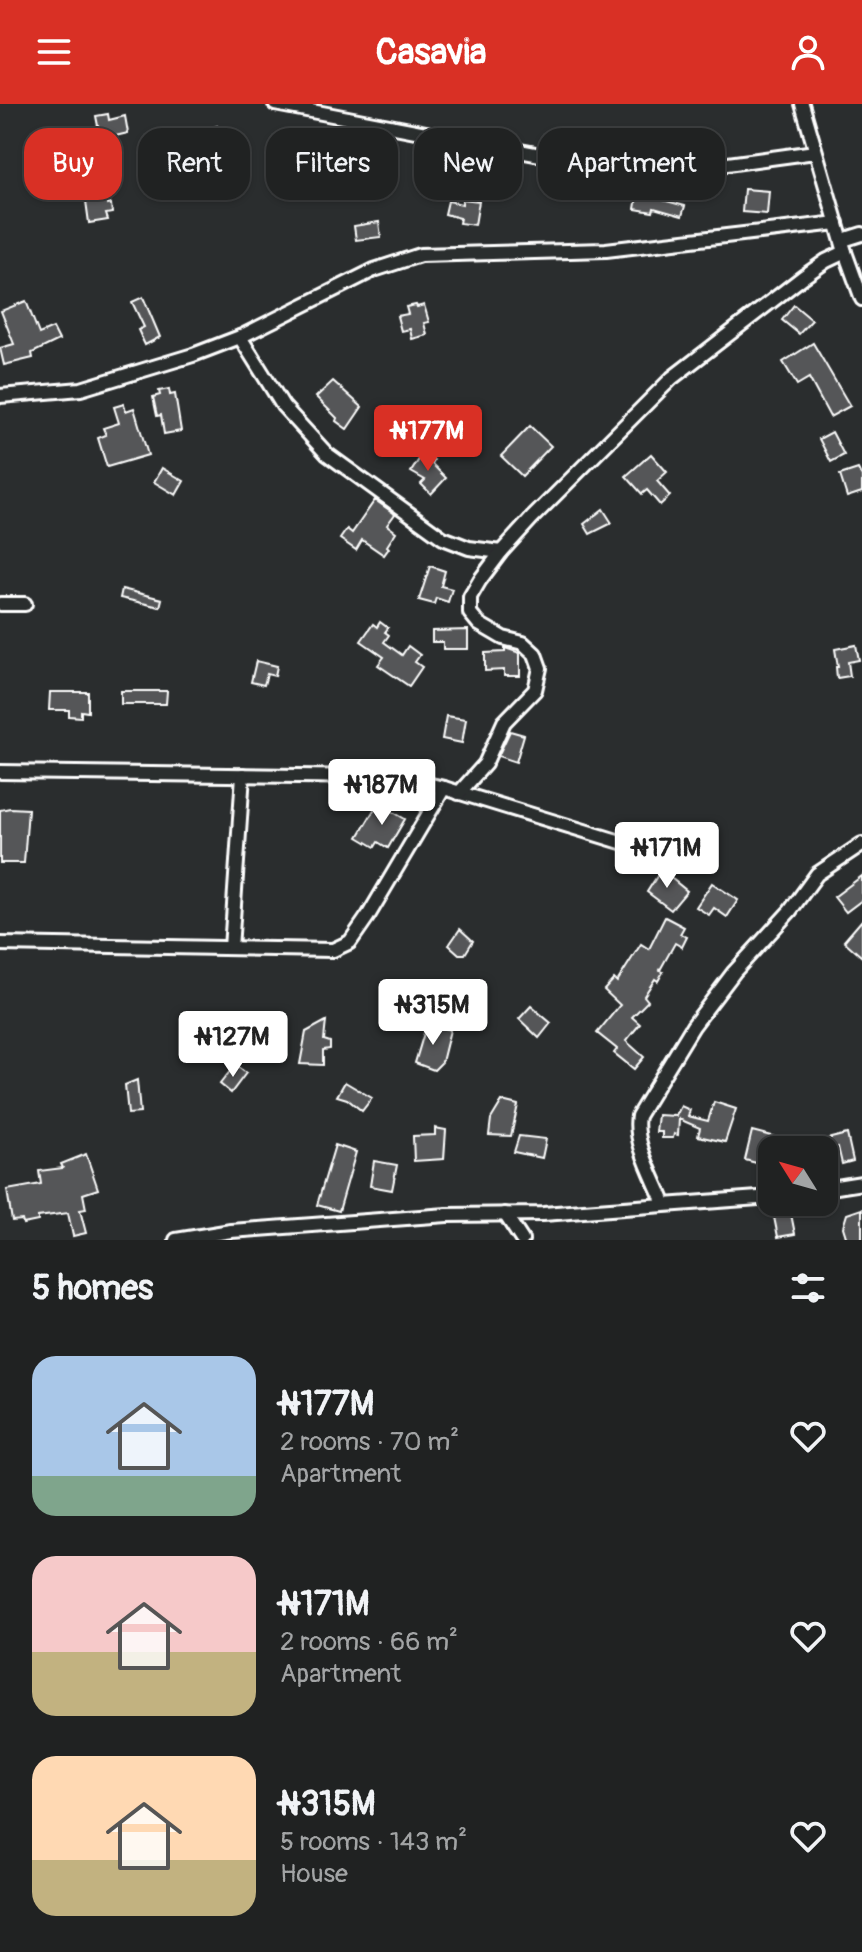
<!DOCTYPE html>
<meta charset="utf-8">
<style>
body{margin:0;font-family:Pangolin,sans-serif;background:#282a2a;color:#f1f3f6;height:100vh;display:flex;flex-direction:column;font-size:30px;white-space:nowrap}
*{box-sizing:border-box;margin:0}
p{font-size:26px;color:#a2a4a5}
.icon{flex:none;width:44px;height:44px;fill:none;stroke:currentColor;stroke-width:2;stroke-linecap:round;stroke-linejoin:round}
.map{position:relative;height:1136px;overflow:hidden}
.panel{display:flex;flex-direction:column;background:#202222;flex:1}
.panel>*{flex:none}
.banner{position:absolute;left:24px;top:24px;width:814px;height:72px;display:flex;gap:16px}
.needle{width:52px;rotate:307deg}
.fabs{position:absolute;left:758px;top:1032px;display:grid;gap:16px}
.fabs a{display:grid;place-items:center;width:80px;height:80px;border-radius:16px;background:#202222;box-shadow:0 2px 6px #0004,0 0 0 2px #3d3f40;font-size:40px}
.price{position:absolute;translate:-50% -68px;padding:0 18px;border-radius:8px;background:#fff;color:#222;font-size:26px;line-height:52px;filter:drop-shadow(0 2px 4px #0008)}
.price::after{content:'';position:absolute;left:50%;top:48px;width:24px;height:18px;margin-left:-12px;background:inherit;clip-path:polygon(0 0,100% 0,50% 100%)}
.price.current{background:#d93025;color:#fff}
ul{padding:0;list-style:none}
li{display:flex;align-items:center;gap:24px;height:200px;padding:0 32px}
li span{display:grid;place-items:center;flex:none;width:224px;height:160px;border-radius:24px;color:#555}
li>.icon{margin-inline-start:auto}
span .icon{width:96px;height:96px;fill:#fffc;stroke-width:1}
li b{font-size:34px}
h2{display:flex;justify-content:space-between;align-items:center;height:96px;padding:0 32px;font-size:34px}
.tag{padding:0 28px;border-radius:24px;background:#202222;box-shadow:0 2px 6px #0004,0 0 0 2px #3d3f40;font-size:28px;line-height:72px}
.tag.current{background:#d93025;color:#fff}
header{display:flex;justify-content:space-between;align-items:center;height:104px;padding:0 32px;background:#d93025;color:#fff;font-size:36px;font-weight:700}
.map>svg:first-child{display:block}
.building{fill:#555758;stroke:#fff;stroke-width:2}
.lines{fill:none;stroke-linecap:round;stroke-linejoin:round}
.minor-casing{stroke:#fff;stroke-width:18}
.minor{stroke:#2a2d2e;stroke-width:12}
</style>
<header><svg class="icon" aria-label="menu" viewBox="0 0 24 24"><path d="M4 6h16M4 12h16M4 18h16"/></svg>Casavia<svg class="icon" aria-label="person" viewBox="0 0 24 24"><circle cx="12" cy="8" r="4"/><path d="M4 21q1-7 8-7t8 7"/></svg></header>
<div class="map">
<svg width="862" height="1136" viewBox="0 0 862 1136">
<rect width="100%" height="100%" fill="#2a2d2e"/>
<filter id="ink" filterUnits="userSpaceOnUse"><feTurbulence type="fractalNoise" baseFrequency=".0125" numOctaves="2"/><feDisplacementMap in="SourceGraphic" scale="16" xChannelSelector="R" yChannelSelector="G"/><feConvolveMatrix kernelMatrix="1 2 1 2 8 2 1 2 1" color-interpolation-filters="sRGB"/></filter>
<g filter="url(#ink)">
<!-- building -->
<g class="building">
<polygon points="108,10 109,16 125,12 128,29 111,33 113,40 102,42 96,12"/>
<polygon points="217,22 218,26 226,24 229,45 201,49 199,28"/>
<polygon points="639,80 661,83 659,95 685,102 682,112 654,104 653,108 635,105"/>
<polygon points="744,85 769,87 767,110 742,108"/>
<polygon points="106,94 107,101 111,100 112,109 106,110 108,116 89,119 86,97"/>
<polygon points="462,95 479,97 475,121 459,119 460,114 445,110 448,97 462,100"/>
<polygon points="379,118 381,133 356,136 354,122"/>
<polygon points="143,193 160,233 145,241 138,226 144,223 132,198"/>
<polygon points="26,197 39,230 53,224 59,236 32,249 33,254 4,261 0,244 14,240 1,207"/>
<polygon points="416,201 417,203 424,201 429,218 424,219 427,231 412,235 410,225 401,227 397,212 408,210 406,203"/>
<polygon points="794,201 812,216 799,230 782,216"/>
<polygon points="813,239 850,302 830,313 809,274 797,281 783,258"/>
<polygon points="333,277 362,303 347,325 336,317 337,314 316,293"/>
<polygon points="169,285 170,291 175,290 181,327 164,330 161,311 157,312 153,293 160,291 159,287"/>
<polygon points="124,300 126,307 134,304 148,351 107,363 98,334 106,331 103,324 119,319 114,303"/>
<polygon points="530,322 551,342 522,372 501,352"/>
<polygon points="832,328 844,351 831,358 819,335"/>
<polygon points="423,349 434,356 432,360 446,374 431,390 421,380 425,376 411,368"/>
<polygon points="651,350 667,368 657,377 670,392 660,401 647,386 642,390 626,372"/>
<polygon points="162,364 184,377 176,391 154,378"/>
<polygon points="858,365 862,373 862,388 847,393 840,371"/>
<polygon points="375,396 395,410 387,421 396,428 387,442 389,444 384,451 362,436 356,446 340,435 347,425 352,429"/>
<polygon points="603,405 612,419 590,430 584,420"/>
<polygon points="430,462 445,467 441,482 452,485 448,498 436,494 434,500 419,496"/>
<polygon points="122,485 162,495 160,503 120,494"/>
<polygon points="380,518 388,524 385,528 389,531 384,538 402,551 408,542 420,551 415,558 422,563 409,582 378,561 384,553 361,537 373,520 377,523"/>
<polygon points="468,526 468,545 443,545 443,538 432,538 432,527"/>
<polygon points="856,541 859,556 848,558 850,572 837,574 836,563 838,563 835,545"/>
<polygon points="505,544 520,549 520,572 504,572 504,566 485,567 485,549 505,548"/>
<polygon points="256,557 277,562 275,572 267,570 264,581 251,578"/>
<polygon points="121,587 167,587 166,600 121,600"/>
<polygon points="50,588 88,588 88,608 81,607 81,613 69,612 69,606 49,606"/>
<polygon points="446,612 466,615 462,639 442,635"/>
<polygon points="510,627 524,631 516,658 498,652"/>
<polygon points="378,699 405,715 388,744 378,738 375,743 358,733"/>
<polygon points="10,704 28,705 24,759 0,759 0,706"/>
<polygon points="661,766 687,787 671,806 647,788"/>
<polygon points="862,772 862,796 846,808 834,793"/>
<polygon points="712,779 738,796 727,813 714,804 709,811 696,803"/>
<polygon points="665,813 684,823 680,830 687,833 682,843 675,839 660,866 663,868 658,877 655,875 644,892 648,897 632,913 640,920 626,937 644,953 634,965 614,949 617,945 597,929 620,901 604,886 614,875 617,878 641,840 649,845"/>
<polygon points="862,816 862,853 844,837"/>
<polygon points="460,825 473,837 465,850 459,850 449,841"/>
<polygon points="414,886 420,894 444,896 435,914 409,903"/>
<polygon points="531,902 551,919 539,934 519,915"/>
<polygon points="326,917 324,936 330,938 330,945 323,946 323,961 300,960 306,928"/>
<polygon points="427,919 450,926 442,958 434,966 415,959"/>
<polygon points="235,961 246,969 231,989 220,980"/>
<polygon points="137,976 140,1009 128,1010 125,981"/>
<polygon points="345,978 372,994 362,1007 347,995 337,992"/>
<polygon points="502,997 518,1001 511,1032 489,1031 491,1015"/>
<polygon points="714,998 736,1005 725,1038 698,1032 700,1024 679,1015 678,1031 674,1030 673,1034 662,1034 662,1028 656,1028 658,1011 676,1012 681,1002 690,1006 688,1012 708,1017"/>
<polygon points="435,1024 446,1026 444,1055 414,1057 413,1032 435,1031"/>
<polygon points="752,1027 775,1033 768,1062 745,1056"/>
<polygon points="847,1030 853,1057 842,1060 838,1043 830,1045 827,1035"/>
<polygon points="519,1032 546,1035 542,1054 514,1048"/>
<polygon points="335,1041 356,1048 339,1107 317,1101"/>
<polygon points="86,1050 98,1085 83,1090 86,1105 80,1106 86,1129 73,1132 68,1109 38,1113 38,1117 23,1120 22,1116 12,1117 7,1086 41,1080 39,1067 63,1064 61,1060"/>
<polygon points="374,1057 397,1061 392,1086 370,1082"/>
<polygon points="862,1105 862,1136 847,1136 843,1123 847,1110"/>
<polygon points="791,1110 795,1130 778,1133 774,1113"/>
</g>
<g class="lines">
<!-- minor casing -->
<g class="minor-casing">
<g id="minor">
<polyline points="275,0 577,58 691,65 815,48"/>
<polyline points="802,0 845,148 862,195"/>
<polyline points="843,136 862,130"/>
<polyline points="240,233 283,302 327,350 443,434 469,444 501,448"/>
<polyline points="0,292 81,285 193,251 240,233 374,166 420,151 606,146 837,119"/>
<polyline points="0,500 25,500"/>
<polyline points="0,668 369,673 409,676 444,684 660,750"/>
<polyline points="459,689 485,660 504,618 535,586 540,564 535,550 523,539 503,534 479,520 470,509 470,493 480,476 501,448 532,414 672,274 803,173 826,157 845,148"/>
<polyline points="0,840 333,846 350,838 368,812 444,684"/>
<polyline points="231,844 243,671"/>
<polyline points="824,1085 862,1079"/>
<path d="M664,1099C654,1074 633,1038 638,1012L693,922L734,868L790,807L817,770L862,740"/>
<polyline points="505,1110 522,1136"/>
<polyline points="176,1136 231,1127 447,1111 543,1110 772,1093"/>
</g>
</g>
<!-- minor -->
<use href="#minor" class="minor"/>
</g>
</g>
</svg>
<div class="fabs">
<a><svg class="needle" viewBox="-14 -14 28 28"><path d="M0-13l5 13h-10z" fill="#e53935"/><path d="M0 13l5-13h-10z" fill="#a2a4a5"/></svg></a>
</div>
<b class="price current" style="left:428px;top:369px">₦177M</b>
<b class="price" style="left:382px;top:723px">₦187M</b>
<b class="price" style="left:667px;top:786px">₦171M</b>
<b class="price" style="left:433px;top:943px">₦315M</b>
<b class="price" style="left:233px;top:975px">₦127M</b>
<div class="banner">
<a class="tag current">Buy</a>
<a class="tag">Rent</a>
<a class="tag">Filters</a>
<a class="tag">New</a>
<a class="tag">Apartment</a>
</div>
</div>
<section class="panel">
<h2>5 homes<svg class="icon" aria-label="filters" viewBox="0 0 24 24"><path d="M4 7h16M4 17h16"/><circle cx="9" cy="7" r="2"/><circle cx="15" cy="17" r="2"/></svg></h2>
<ul>
<li><span style="background:linear-gradient(#a9c7e8 75%,#7fa58c 0)"><svg class="icon" aria-label="home" viewBox="0 0 24 24"><path d="M3 11l9-7 9 7M6 9v11h12V9"/></svg></span><div><b>₦177M</b><p>2 rooms · 70 m²</p><p>Apartment</p></div><svg class="icon" aria-label="heart" viewBox="0 0 24 24"><path d="M12 20l-8-8c-3-5 5-10 8-4 3-6 11-1 8 4z"/></svg></li>
<li><span style="background:linear-gradient(#f6c9c9 60%,#c2b280 0)"><svg class="icon" aria-label="home" viewBox="0 0 24 24"><path d="M3 11l9-7 9 7M6 9v11h12V9"/></svg></span><div><b>₦171M</b><p>2 rooms · 66 m²</p><p>Apartment</p></div><svg class="icon" aria-label="heart" viewBox="0 0 24 24"><path d="M12 20l-8-8c-3-5 5-10 8-4 3-6 11-1 8 4z"/></svg></li>
<li><span style="background:linear-gradient(#ffd9b3 65%,#c2b280 0)"><svg class="icon" aria-label="home" viewBox="0 0 24 24"><path d="M3 11l9-7 9 7M6 9v11h12V9"/></svg></span><div><b>₦315M</b><p>5 rooms · 143 m²</p><p>House</p></div><svg class="icon" aria-label="heart" viewBox="0 0 24 24"><path d="M12 20l-8-8c-3-5 5-10 8-4 3-6 11-1 8 4z"/></svg></li>
</ul>
</section>
